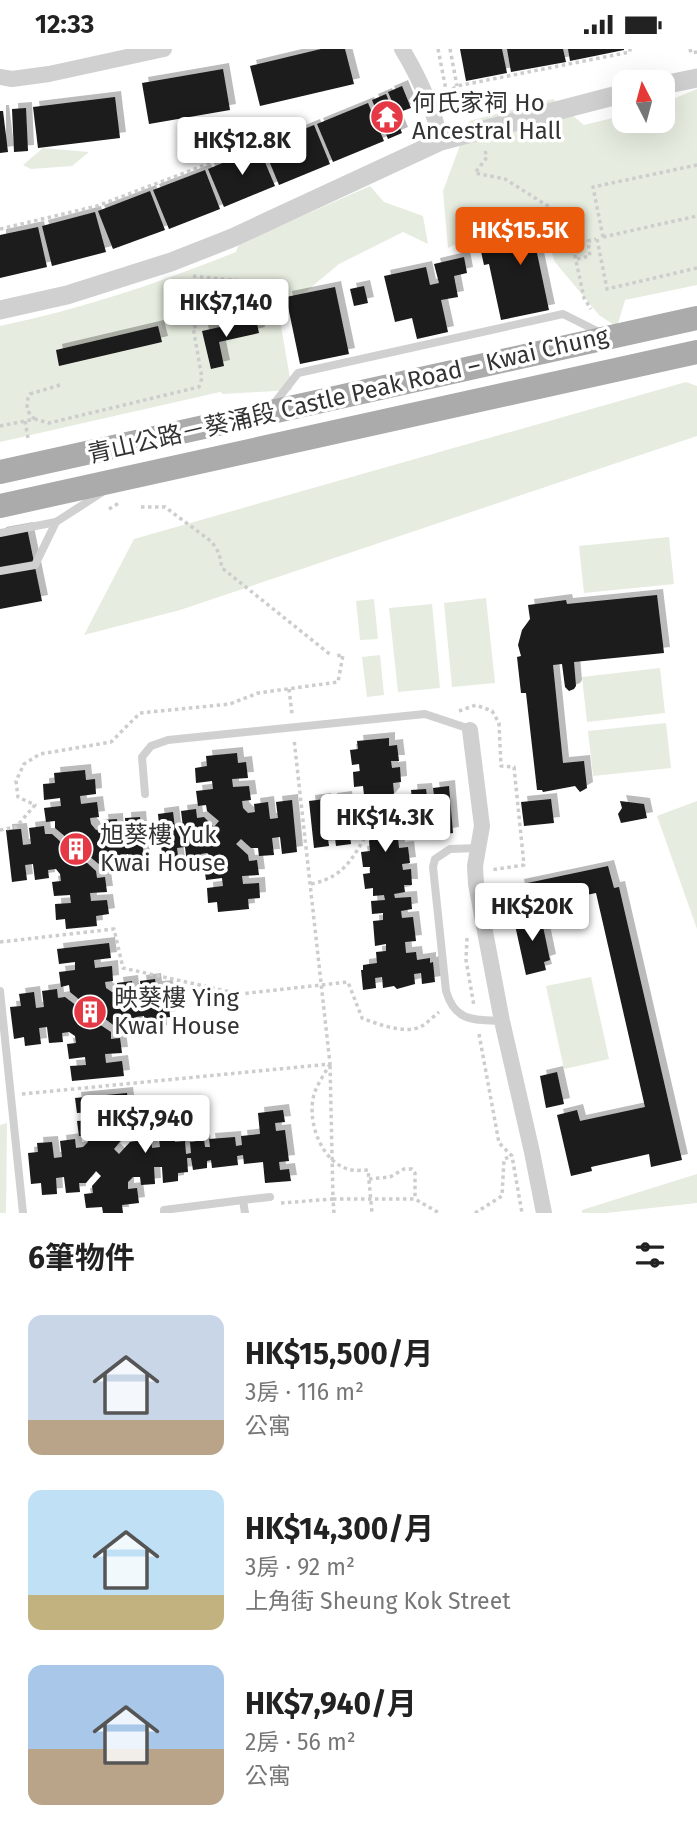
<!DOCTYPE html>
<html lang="zh-TW">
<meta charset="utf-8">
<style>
body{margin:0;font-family:"Fira Sans","Noto Sans TC",sans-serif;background:#f2f2f2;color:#222;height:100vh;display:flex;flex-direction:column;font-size:26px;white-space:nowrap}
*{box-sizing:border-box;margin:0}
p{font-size:23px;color:#767676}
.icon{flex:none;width:38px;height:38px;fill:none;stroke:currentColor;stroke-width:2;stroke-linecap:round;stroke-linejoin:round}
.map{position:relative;height:1164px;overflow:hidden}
.drawer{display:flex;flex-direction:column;background:#fff;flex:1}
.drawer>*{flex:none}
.needle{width:46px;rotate:354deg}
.fabs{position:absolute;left:612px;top:21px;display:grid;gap:14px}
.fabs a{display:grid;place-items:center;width:63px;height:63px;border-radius:14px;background:#fff;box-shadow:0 7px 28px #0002;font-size:35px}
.price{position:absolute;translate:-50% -60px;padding:0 16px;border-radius:7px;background:#fff;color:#222;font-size:23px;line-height:46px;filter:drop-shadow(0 2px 4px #0008)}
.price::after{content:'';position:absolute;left:50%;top:42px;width:21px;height:16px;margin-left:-10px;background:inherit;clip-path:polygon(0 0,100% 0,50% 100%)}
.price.selected{background:#ea580c;color:#fff}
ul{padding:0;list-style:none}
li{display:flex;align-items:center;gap:21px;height:175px;padding:0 28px}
li span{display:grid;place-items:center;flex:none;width:196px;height:140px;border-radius:14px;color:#555}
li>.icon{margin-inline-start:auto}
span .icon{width:84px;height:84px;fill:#fffc;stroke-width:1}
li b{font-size:30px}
h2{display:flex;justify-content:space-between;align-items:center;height:84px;padding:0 28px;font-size:30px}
.status{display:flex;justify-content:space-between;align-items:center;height:49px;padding:0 35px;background:#fff;direction:ltr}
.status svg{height:19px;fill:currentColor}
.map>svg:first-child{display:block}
.green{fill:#e6ecdf}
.building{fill:#1a1a1a;filter:url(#shadow)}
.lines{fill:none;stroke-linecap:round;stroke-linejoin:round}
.path{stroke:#cdcdcd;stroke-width:3.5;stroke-dasharray:3.5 3.5;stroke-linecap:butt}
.service{stroke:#d0d0d0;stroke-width:8}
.minor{stroke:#d0d0d0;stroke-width:16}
.tertiary{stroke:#d0d0d0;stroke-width:19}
.primary{stroke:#ababab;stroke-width:24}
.labels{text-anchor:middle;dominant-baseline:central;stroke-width:7;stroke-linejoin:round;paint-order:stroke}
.poi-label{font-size:24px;fill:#333;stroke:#fff;text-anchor:start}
.street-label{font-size:24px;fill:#333;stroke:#fff}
</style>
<div class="status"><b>12:33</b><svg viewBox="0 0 49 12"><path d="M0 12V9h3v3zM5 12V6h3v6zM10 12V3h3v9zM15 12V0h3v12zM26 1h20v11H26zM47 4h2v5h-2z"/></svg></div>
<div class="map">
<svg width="697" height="1164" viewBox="0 0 697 1164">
<defs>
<filter id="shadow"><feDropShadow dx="6" dy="-6" stdDeviation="0" flood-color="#0004"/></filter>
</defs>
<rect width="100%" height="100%" fill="#fff"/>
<!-- green -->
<g class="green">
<polygon points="697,40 697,236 625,251 617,278 599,266 555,213 540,170 503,172 448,199 443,142 469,72 553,50 584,76 625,66 625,72 663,72 663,54"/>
<polygon points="43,99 89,103 72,117 31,120 23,116"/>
<path d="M370,137L384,153L423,167L428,195L403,183L339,215L279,265L292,341L223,345L220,343L0,393V277C82,260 159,234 236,203L239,195Z"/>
<polygon points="686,333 697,337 697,387 180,561 84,586 134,490"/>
<polygon points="669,488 674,535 584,544 579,497"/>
<polygon points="486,549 495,634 452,638 444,554"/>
<polygon points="374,550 378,590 360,591 356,552"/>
<polygon points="432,555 440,639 398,643 389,559"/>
<polygon points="380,606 384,646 367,648 362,608"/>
<polygon points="660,619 665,664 587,673 582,628"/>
<polygon points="666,674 671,719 593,727 588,682"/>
<polygon points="697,752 697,880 657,767"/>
<polygon points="591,928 609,1010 564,1020 546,937"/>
<polygon points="7,1074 6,1164 0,1164 0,1076"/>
<polygon points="697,1125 697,1154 606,1164 582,1164 582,1161"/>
</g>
<!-- building -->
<g class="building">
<polygon points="321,0 345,0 354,35 260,57 250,17"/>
<polygon points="460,0 502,0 507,24 466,32"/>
<polygon points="507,0 563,0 566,13 511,23"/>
<polygon points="568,0 624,0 624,1 570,12"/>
<polygon points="223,20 230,61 149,75 142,34"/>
<polygon points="402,37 411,59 397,64 388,43"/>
<polygon points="386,45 402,84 388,90 372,51"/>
<polygon points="115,48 120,89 38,99 33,58"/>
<polygon points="368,54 384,92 333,113 317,75"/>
<polygon points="26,59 28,102 14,103 12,60"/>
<polygon points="0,62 3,62 8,103 0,104"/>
<polygon points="314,76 330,115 279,136 263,97"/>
<polygon points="259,99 275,137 224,158 208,120"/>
<polygon points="205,121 220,160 169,180 153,141"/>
<polygon points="150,142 165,181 113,200 98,162"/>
<polygon points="95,163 106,203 52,217 42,177"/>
<polygon points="557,171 563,198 537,204 549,261 501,271 489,215 484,216 478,189"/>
<polygon points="38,178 47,218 0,229 0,186"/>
<polygon points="464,208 467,224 454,227 458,248 441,251 448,283 417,290 412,269 395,273 384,227 426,218 430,236 439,234 434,215"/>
<polygon points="364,237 368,254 354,257 350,240"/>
<polygon points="335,238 349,305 300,315 286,248"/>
<polygon points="256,270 259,284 219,293 224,317 211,320 202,282"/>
<polygon points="158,277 162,293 59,317 56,301"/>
<polygon points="27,479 42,552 0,560 0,484"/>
<polygon points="657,546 664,604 574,613 576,637 574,640 569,642 565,638 562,615 553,616 563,714 584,712 587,739 580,743 575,737 543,743 542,741 537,741 526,644 521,644 517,608 521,607 518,596 522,581 530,570 528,556 566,551 567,555"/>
<polygon points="389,689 389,697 397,696 399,712 391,712 392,719 400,718 401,733 393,734 394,744 384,756 393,763 403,751 412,750 411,741 426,740 427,747 434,746 433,739 449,737 453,784 438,786 437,779 431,779 431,786 416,788 416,780 405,781 398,789 399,799 408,798 410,814 402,815 403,821 411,820 412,836 404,836 405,843 394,845 395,849 411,848 412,860 401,862 402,869 413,868 416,892 405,893 406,904 416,903 417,911 430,909 430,914 433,913 435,933 422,935 421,924 414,925 415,935 397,940 394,937 383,939 382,928 375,929 376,939 363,941 361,921 363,921 363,916 377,914 376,903 386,902 386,895 375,897 373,872 383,871 383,864 372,865 371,852 385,851 384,846 373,847 373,839 365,840 363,825 370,824 370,818 363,818 361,803 370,802 369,792 379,780 370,772 359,785 350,786 351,795 336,797 335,789 328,790 329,797 314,799 309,752 325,750 325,758 332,757 331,750 346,748 347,756 357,755 364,746 363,737 354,738 353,723 360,722 359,715 352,716 350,701 358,700 357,692"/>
<polygon points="237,704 238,714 246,713 248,729 232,730 233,738 249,737 251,751 242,752 243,759 248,764 255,763 254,755 268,753 270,770 278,769 276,753 292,751 297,803 282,805 280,788 272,789 274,806 259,807 258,799 251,799 241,790 236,795 248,806 249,812 257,811 259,826 242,827 243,835 259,834 260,849 248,850 249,860 218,863 217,853 208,854 207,839 223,837 222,829 206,831 204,816 213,815 212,809 207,804 201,805 201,813 187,814 185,798 177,799 179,815 163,816 158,765 173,763 175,779 183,778 181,762 196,760 197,769 204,768 214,778 219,772 207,762 206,756 198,757 196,742 213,740 212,732 196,734 195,719 207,717 206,707"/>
<polygon points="85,721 86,731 95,730 96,745 80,747 81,755 97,753 99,768 90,769 91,775 96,781 103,780 102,771 117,770 118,786 126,785 125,769 140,768 145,820 130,821 128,805 120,806 122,823 107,824 106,815 100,816 89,807 85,812 96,822 97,829 105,828 107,843 90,844 91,852 107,851 109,865 96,867 97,877 66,880 65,870 56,871 55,855 71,854 70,846 54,847 52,833 61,832 60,825 56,820 48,821 49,829 35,831 33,815 25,816 27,831 12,833 6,781 21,780 23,796 31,795 29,779 44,777 45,785 52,785 62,794 67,789 55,779 55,772 46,773 44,759 61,757 60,749 44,751 43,735 55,734 54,724"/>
<polygon points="551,750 554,774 524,777 521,753"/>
<polygon points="620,752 644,755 647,769 621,774 618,765 622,759"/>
<polygon points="608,817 614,839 619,838 682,1111 651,1118 649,1105 591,1118 592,1122 571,1127 557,1066 577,1061 580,1072 645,1058 596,844 512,861 508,844 519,841 518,836"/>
<polygon points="540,863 550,911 544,913 546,921 526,926 515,876 518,875 517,868"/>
<polygon points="109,894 111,909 94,911 95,919 112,917 113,932 105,933 106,939 112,943 118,943 117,934 132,932 134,949 142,948 140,932 155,930 156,938 167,937 170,968 160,969 161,982 146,983 144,967 136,968 138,985 124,986 123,978 116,978 104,969 99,975 111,983 111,990 120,989 122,1004 105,1005 106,1014 122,1012 124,1027 72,1032 70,1017 86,1016 85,1008 69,1010 67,995 76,994 75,987 69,983 62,984 63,993 49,994 47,978 39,979 41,995 25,997 24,988 14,990 10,958 21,957 19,945 34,943 36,959 44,958 42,942 57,940 58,949 65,948 77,957 81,952 70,943 69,936 61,938 59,923 75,921 75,913 59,915 57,900"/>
<polygon points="557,1023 564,1055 546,1059 540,1027"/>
<polygon points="127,1044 129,1059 113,1061 113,1069 130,1067 131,1082 123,1083 123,1089 114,1100 119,1105 130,1093 136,1092 135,1084 150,1082 152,1099 160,1098 158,1082 173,1080 175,1093 185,1092 186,1105 191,1104 190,1093 204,1091 205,1098 210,1098 209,1090 235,1088 236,1097 242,1096 241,1087 260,1085 258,1064 283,1061 285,1073 275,1074 276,1082 285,1081 289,1112 279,1113 280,1121 289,1120 291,1132 265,1134 263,1113 244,1115 243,1106 237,1107 238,1116 212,1119 211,1111 207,1112 207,1119 193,1121 191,1109 187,1109 188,1123 178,1124 178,1132 163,1134 162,1118 154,1118 155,1135 141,1136 140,1128 133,1128 128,1133 128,1140 137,1139 139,1154 122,1156 123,1164 103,1164 102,1158 86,1159 84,1145 93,1144 92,1137 101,1127 96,1122 86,1134 79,1134 80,1143 66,1144 64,1128 56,1129 57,1145 42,1146 41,1134 31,1135 28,1104 38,1103 37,1094 52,1093 54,1109 62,1108 60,1092 75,1090 76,1099 83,1098 88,1093 87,1086 79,1087 77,1072 94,1071 93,1063 77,1064 75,1049"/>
</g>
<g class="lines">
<!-- path -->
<g class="path">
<polyline points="438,0 447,46"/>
<polyline points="450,0 457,37"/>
<polyline points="690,0 691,4 697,3"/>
<polyline points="447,44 457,37 630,3 630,0"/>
<polyline points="485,102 487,108 475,124 505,130 567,169 584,249 591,260"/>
<polyline points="0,180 97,157 279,88"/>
<polyline points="603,188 593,138 697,116"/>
<polyline points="603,188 697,167"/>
<polyline points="597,190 607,240 697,219"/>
<polyline points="577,210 590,207 588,192 596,190"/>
<path d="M35,370C26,364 25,354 30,345L60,336"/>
<polyline points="25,372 28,389"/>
<polyline points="0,377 35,370 49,374 199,338 202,329 193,278 198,277 202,272 239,264 253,233 192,227"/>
<polyline points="141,458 165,458 212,493 219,504 222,519 332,607"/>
<polyline points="109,460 119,454"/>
<polyline points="289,640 292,665"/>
<polyline points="459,662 476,656 492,662 499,674 501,717 514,718 524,816 491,821"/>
<polyline points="0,781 16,778 35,756 18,748 16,732 24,715 40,705 111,693 140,664 230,655 258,644 338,633 343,606 336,607"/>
<path d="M311,835C349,827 353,805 373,776"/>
<polyline points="467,889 466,911 474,957"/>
<path d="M0,893L114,880L123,919L240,945L348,933L362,969C377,975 406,986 422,977C428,973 434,967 439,963"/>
<polyline points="479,985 499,1094 512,1107 522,1164"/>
<path d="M330,1015C324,1026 315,1038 313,1050C308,1076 323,1116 352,1121C357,1122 364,1121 368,1121L372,1164"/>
<polyline points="22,1045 330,1015 294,690"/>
<polyline points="369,1130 390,1128 404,1120 412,1120 415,1124 415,1150"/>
<polyline points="281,1154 333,1150 330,1015"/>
<polyline points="334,1164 333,1150 415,1150 439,1164"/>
<polyline points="475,1164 502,1147 504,1110 512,1107"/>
</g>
<!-- service -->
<g class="service">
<polyline points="273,356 298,324 563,265 601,284"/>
<polyline points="0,484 56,473 101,444"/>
<polyline points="0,522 35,516 56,473"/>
<polyline points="145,745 142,708 151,697 168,691 425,665 470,680"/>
<path d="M478,799L450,800L435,810L433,818L446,942C455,973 474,971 502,972"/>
<polyline points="0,942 23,1164"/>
<polyline points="243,1151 270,1148"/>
<polyline points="164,1164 164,1161 243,1151 245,1164"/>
</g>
<!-- minor -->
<g class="minor">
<path d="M402,0C420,30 433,58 441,92"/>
<polyline points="0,28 12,30 49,25 164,0"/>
<polyline points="470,681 482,777 475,817 476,835 502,972 532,1103 544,1164"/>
</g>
<!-- tertiary -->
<g class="tertiary">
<polyline points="663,36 697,29"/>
<polyline points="0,261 67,246 171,213 232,189 441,92 625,44"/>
</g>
<!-- primary -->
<g class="primary">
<polyline points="0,423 697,269"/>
<polyline points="0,457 697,303"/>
</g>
</g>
<!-- icons -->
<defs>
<g id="temple-disc" transform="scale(1.75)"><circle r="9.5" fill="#e63946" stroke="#fff"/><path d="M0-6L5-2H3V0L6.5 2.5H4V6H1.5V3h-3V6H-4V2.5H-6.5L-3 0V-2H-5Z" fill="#fff"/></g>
<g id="building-disc" transform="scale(1.75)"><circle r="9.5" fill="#e63946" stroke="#fff"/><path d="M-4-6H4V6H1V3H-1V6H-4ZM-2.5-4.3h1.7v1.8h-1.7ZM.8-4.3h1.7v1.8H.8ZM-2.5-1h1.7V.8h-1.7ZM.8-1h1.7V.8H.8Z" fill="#fff"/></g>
</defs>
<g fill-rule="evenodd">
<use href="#temple-disc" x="387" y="68"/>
<use href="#building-disc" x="76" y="800"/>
<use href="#building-disc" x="90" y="963"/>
</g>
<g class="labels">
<!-- poi labels -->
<g class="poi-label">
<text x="412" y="54">何氏家祠 Ho<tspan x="412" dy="28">Ancestral Hall</tspan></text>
<text x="100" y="786">旭葵樓 Yuk<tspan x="100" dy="28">Kwai House</tspan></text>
<text x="114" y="949">映葵樓 Ying<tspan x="114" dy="28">Kwai House</tspan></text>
</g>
<!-- street labels -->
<g class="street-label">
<text transform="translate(348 346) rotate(-13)">青山公路－葵涌段 Castle Peak Road – Kwai Chung</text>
</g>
</g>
</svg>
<div class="fabs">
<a><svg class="needle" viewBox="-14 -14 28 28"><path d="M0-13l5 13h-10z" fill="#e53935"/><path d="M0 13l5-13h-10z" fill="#767676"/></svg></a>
</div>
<b class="price" style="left:242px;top:128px">HK$12.8K</b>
<b class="price selected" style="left:520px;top:218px">HK$15.5K</b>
<b class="price" style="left:226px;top:290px">HK$7,140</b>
<b class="price" style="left:385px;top:805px">HK$14.3K</b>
<b class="price" style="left:532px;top:894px">HK$20K</b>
<b class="price" style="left:145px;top:1106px">HK$7,940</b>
</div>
<section class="drawer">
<h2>6筆物件<svg class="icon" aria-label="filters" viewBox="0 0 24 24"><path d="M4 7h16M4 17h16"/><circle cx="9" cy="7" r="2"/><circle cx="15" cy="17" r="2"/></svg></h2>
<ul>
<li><span style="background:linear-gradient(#c9d6e8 75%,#b9a48a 0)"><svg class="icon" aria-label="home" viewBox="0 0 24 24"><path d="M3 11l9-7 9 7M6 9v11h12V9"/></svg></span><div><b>HK$15,500/月</b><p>3房 · 116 m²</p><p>公寓</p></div></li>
<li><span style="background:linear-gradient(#bfe0f5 75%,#c2b280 0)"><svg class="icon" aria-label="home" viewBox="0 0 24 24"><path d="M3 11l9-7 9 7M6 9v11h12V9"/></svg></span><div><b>HK$14,300/月</b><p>3房 · 92 m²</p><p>上角街 Sheung Kok Street</p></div></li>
<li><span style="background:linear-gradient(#a9c7e8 60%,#b9a48a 0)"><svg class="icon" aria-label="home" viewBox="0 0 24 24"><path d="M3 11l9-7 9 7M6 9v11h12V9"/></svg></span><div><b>HK$7,940/月</b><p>2房 · 56 m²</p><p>公寓</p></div></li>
</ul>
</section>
